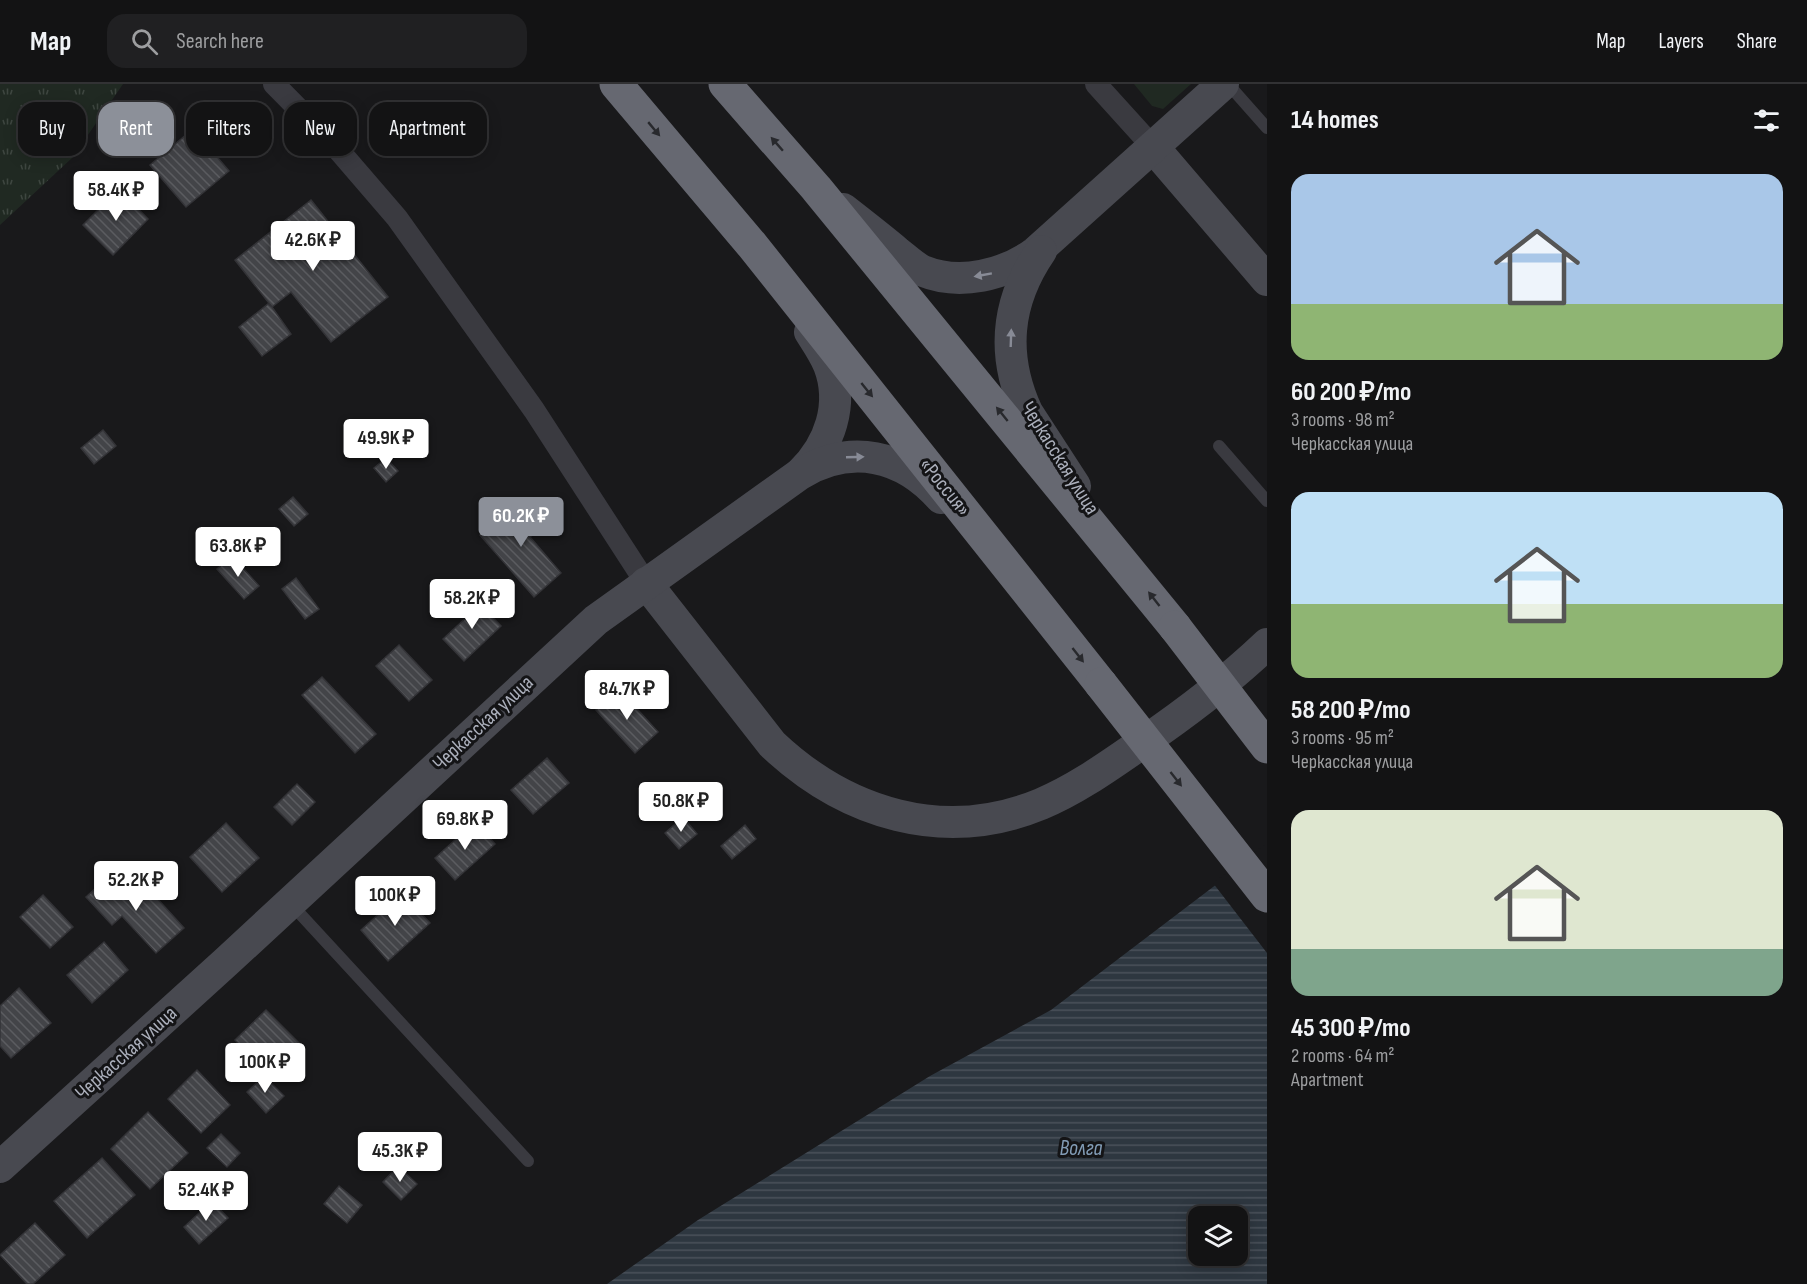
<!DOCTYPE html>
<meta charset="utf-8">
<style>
body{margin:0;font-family:"Sofia Sans Condensed",sans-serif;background:#202022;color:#f1f3f6;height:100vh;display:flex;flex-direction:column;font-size:22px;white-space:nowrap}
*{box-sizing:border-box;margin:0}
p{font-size:20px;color:#9d9ea0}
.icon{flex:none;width:33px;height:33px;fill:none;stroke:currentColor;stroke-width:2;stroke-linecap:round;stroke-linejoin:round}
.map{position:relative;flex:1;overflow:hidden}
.details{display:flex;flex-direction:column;background:#131314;width:540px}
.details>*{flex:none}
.guide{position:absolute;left:18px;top:18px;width:570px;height:54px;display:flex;gap:12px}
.controls{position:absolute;left:1188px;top:1122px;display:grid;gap:12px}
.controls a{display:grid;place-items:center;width:60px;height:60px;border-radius:12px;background:#131314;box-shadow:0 3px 15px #0003,0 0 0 2px #323234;font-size:30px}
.price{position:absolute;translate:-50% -51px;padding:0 14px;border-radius:6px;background:#fff;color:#222;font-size:20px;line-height:39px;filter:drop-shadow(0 2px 3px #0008)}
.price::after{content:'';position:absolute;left:50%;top:36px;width:18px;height:14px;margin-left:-9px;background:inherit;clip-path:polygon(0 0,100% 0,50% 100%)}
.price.active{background:#8c9099;color:#fff}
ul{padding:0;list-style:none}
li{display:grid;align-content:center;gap:12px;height:318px;padding:0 24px}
li span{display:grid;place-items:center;height:186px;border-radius:18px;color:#555}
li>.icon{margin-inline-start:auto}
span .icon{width:108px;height:108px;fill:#fffc;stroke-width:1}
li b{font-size:26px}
h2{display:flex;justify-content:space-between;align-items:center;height:72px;padding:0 24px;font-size:26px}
.pill{padding:0 21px;border-radius:18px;background:#131314;box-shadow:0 3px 15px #0003,0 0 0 2px #323234;font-size:21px;line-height:54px}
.pill.active{background:#8c9099;color:#fff}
header{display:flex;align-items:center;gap:36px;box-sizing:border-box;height:84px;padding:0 30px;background:#131314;border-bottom:2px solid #323234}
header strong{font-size:28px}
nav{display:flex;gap:33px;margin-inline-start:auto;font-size:21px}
.search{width:420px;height:54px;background:#202022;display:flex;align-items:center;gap:15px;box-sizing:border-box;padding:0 21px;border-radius:18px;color:#9d9ea0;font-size:22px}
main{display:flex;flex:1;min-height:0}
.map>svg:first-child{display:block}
.grass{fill:url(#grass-tufts)}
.pitch{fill:#202922}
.water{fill:url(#water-rules);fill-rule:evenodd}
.pier{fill:#19191b}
.building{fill:url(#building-back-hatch);stroke:#333337;stroke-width:1.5}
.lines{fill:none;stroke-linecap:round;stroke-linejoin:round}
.lane{stroke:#3a3a40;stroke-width:12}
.street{stroke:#3a3a40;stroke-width:22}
.secondary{stroke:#484950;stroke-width:32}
.highway{stroke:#666871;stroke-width:33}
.highway-bridge{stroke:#666871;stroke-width:33}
.oneway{fill:#28292d}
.oneway2{fill:#888b96}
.labels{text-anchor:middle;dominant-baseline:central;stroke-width:6;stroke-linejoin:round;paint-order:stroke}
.street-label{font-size:21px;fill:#abafbb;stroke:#141416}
.water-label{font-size:22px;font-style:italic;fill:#829cb6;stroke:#141416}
</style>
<header>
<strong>Map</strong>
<div class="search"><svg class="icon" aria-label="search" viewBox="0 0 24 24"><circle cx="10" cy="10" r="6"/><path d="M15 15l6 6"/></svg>Search here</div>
<nav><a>Map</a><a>Layers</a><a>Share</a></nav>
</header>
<main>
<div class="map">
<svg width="1267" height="1200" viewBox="0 0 1267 1200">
<defs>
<pattern id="grass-tufts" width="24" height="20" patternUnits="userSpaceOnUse" patternTransform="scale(1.5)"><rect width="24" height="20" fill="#202922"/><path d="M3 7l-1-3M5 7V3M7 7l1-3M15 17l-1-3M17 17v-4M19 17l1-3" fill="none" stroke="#3e4640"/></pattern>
<pattern id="water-rules" width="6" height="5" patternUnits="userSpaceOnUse" patternTransform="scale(1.5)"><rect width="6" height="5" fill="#2e3740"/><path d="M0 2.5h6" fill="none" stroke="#4a515a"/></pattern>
<pattern id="building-back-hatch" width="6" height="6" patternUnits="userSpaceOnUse" patternTransform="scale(1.5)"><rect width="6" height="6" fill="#434448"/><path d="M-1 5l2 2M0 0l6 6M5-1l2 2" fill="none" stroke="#5b5c60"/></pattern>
</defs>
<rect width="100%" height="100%" fill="#19191b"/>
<!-- grass -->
<polygon class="grass" points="0,0 123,0 72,74 0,141"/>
<!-- pitch -->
<polygon class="pitch" points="1134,0 1191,0 1163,25 1152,22"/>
<!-- water -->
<path class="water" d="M1267,762V1200H607L698,1136L930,992L1051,926ZM1198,1132H1238V1172H1198Z"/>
<!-- pier -->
<polygon class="pier" points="1267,759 1267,869 1213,799"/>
<!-- building -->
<g class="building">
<polygon points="193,45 229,87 186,123 150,81"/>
<polygon points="119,105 148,135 113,171 83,141"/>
<polygon points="311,116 388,213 331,258 291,208 272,223 235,176"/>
<polygon points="268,220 272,223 291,250 262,272 239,243"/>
<polygon points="103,346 116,362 94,380 81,364"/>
<polygon points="386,374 398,387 386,398 374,384"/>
<polygon points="293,413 308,430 294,442 279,425"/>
<polygon points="521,416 543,442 530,453 561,489 534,513 480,451"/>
<polygon points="232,472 259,502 244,515 217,485"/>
<polygon points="296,494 319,525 305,535 282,505"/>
<polygon points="472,512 501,542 464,577 443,555 469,531 461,523"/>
<polygon points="399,561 432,596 409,617 376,582"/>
<polygon points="322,593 376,650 355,669 302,611"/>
<polygon points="619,605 658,648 635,669 596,626"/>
<polygon points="547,674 569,699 533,730 511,706"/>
<polygon points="297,700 315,718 292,741 274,723"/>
<polygon points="683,733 697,750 679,765 665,749"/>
<polygon points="475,738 495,760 455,796 435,774"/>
<polygon points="226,739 259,774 222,808 190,773"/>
<polygon points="745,741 756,755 732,775 721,762"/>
<polygon points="111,790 132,812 144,800 184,844 156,869 122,832 112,841 86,813"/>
<polygon points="402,809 430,839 388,877 361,846"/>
<polygon points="43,811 73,843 50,864 20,833"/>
<polygon points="104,858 128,886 92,919 67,891"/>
<polygon points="19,904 51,939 11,974 0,962 0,922"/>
<polygon points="266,926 302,962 271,993 235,956"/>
<polygon points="197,986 230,1021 201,1049 168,1015"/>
<polygon points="264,992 284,1012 266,1029 247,1008"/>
<polygon points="148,1028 188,1069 150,1105 111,1065"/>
<polygon points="221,1050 240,1069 227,1083 207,1064"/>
<polygon points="102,1074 135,1111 87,1154 54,1117"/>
<polygon points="398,1082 417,1100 401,1116 383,1098"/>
<polygon points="339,1102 362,1121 347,1139 324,1120"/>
<polygon points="212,1117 228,1134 199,1160 184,1143"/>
<polygon points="35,1139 65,1171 33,1200 27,1200 0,1171"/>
</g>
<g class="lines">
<!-- lane -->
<g class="lane">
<polyline points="1228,0 1267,44"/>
<polyline points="1219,362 1267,417"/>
<polyline points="291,820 528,1077"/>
</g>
<!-- street -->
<g class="street">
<polyline points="274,0 335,62 397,134 534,326 646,499"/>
<polyline points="1096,0 1153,63"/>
</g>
<!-- secondary -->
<g class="secondary">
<polyline points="1153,63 1267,196"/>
<path d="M843,125C861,139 879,153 897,168C905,174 914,183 923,187C960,202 1005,191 1036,168L1223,0"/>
<path d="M1041,167C1006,218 1001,271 1027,328L1075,402"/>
<path d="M801,389C830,361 844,320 829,281C824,269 817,259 810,248"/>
<path d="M646,499L772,660C846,730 944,760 1041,720C1077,705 1110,681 1142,659C1186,629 1228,597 1267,560"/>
<path d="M0,1083L226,878L596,536L800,390C851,359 903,371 941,414"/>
</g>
<!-- highway -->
<g class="highway">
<polyline points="616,0 752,161 1101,600"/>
<polyline points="725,0 816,104 1175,543"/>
</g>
<!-- highway-bridge -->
<g class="highway-bridge">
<polyline points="1175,543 1267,663"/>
<polyline points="1101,600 1267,812"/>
</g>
</g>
<!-- one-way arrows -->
<defs><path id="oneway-solid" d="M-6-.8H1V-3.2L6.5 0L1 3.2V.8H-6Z" transform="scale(1.5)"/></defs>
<g class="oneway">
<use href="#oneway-solid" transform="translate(654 45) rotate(50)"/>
<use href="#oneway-solid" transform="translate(777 60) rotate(-131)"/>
<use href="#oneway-solid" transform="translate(867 306) rotate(51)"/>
<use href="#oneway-solid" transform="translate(1002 330) rotate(-129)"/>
<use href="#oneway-solid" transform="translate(1154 515) rotate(-128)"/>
<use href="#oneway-solid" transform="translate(1078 571) rotate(52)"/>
<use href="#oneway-solid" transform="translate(1176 695) rotate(52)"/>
</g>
<g class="oneway2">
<use href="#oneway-solid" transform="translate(983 191) rotate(170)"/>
<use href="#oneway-solid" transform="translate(1011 254) rotate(-88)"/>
<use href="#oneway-solid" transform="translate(855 373) rotate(-2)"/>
</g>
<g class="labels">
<!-- street labels -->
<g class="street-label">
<text transform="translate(1060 374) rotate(58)">Черкасская улица</text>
<text transform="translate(945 403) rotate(51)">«Россия»</text>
<text transform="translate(483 639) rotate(-43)">Черкасская улица</text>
<text transform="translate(126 969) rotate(-42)">Черкасская улица</text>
</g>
<!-- water labels -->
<g class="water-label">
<text x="1081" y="1064">Волга</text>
</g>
</g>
</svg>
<div class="controls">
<a><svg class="icon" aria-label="layers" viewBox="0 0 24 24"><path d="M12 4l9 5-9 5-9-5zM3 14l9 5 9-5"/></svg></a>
</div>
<b class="price" style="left:116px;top:138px">58.4K ₽</b>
<b class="price" style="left:313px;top:188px">42.6K ₽</b>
<b class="price" style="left:386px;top:386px">49.9K ₽</b>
<b class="price active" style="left:521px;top:464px">60.2K ₽</b>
<b class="price" style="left:238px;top:494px">63.8K ₽</b>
<b class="price" style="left:472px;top:546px">58.2K ₽</b>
<b class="price" style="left:627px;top:637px">84.7K ₽</b>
<b class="price" style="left:681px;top:749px">50.8K ₽</b>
<b class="price" style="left:465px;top:767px">69.8K ₽</b>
<b class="price" style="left:136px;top:828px">52.2K ₽</b>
<b class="price" style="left:395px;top:843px">100K ₽</b>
<b class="price" style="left:265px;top:1010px">100K ₽</b>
<b class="price" style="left:400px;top:1099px">45.3K ₽</b>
<b class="price" style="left:206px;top:1138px">52.4K ₽</b>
<div class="guide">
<a class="pill">Buy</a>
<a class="pill active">Rent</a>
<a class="pill">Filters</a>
<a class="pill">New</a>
<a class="pill">Apartment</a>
</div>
</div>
<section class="details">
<h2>14 homes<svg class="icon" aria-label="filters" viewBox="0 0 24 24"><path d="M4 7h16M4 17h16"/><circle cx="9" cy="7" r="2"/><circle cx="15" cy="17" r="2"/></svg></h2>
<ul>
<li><span style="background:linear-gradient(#a9c7e8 70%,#8fb573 0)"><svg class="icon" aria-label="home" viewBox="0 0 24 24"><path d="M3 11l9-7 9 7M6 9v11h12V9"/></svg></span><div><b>60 200 ₽/mo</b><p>3 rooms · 98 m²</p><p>Черкасская улица</p></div></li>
<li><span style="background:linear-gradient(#bfe0f5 60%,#8fb573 0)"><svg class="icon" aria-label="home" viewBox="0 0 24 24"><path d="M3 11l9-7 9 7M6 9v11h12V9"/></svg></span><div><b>58 200 ₽/mo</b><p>3 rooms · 95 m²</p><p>Черкасская улица</p></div></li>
<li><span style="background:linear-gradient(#dfe7d0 75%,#7fa58c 0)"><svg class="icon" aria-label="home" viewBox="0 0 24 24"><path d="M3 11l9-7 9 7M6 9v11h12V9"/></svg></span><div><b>45 300 ₽/mo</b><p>2 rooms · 64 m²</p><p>Apartment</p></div></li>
</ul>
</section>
</main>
